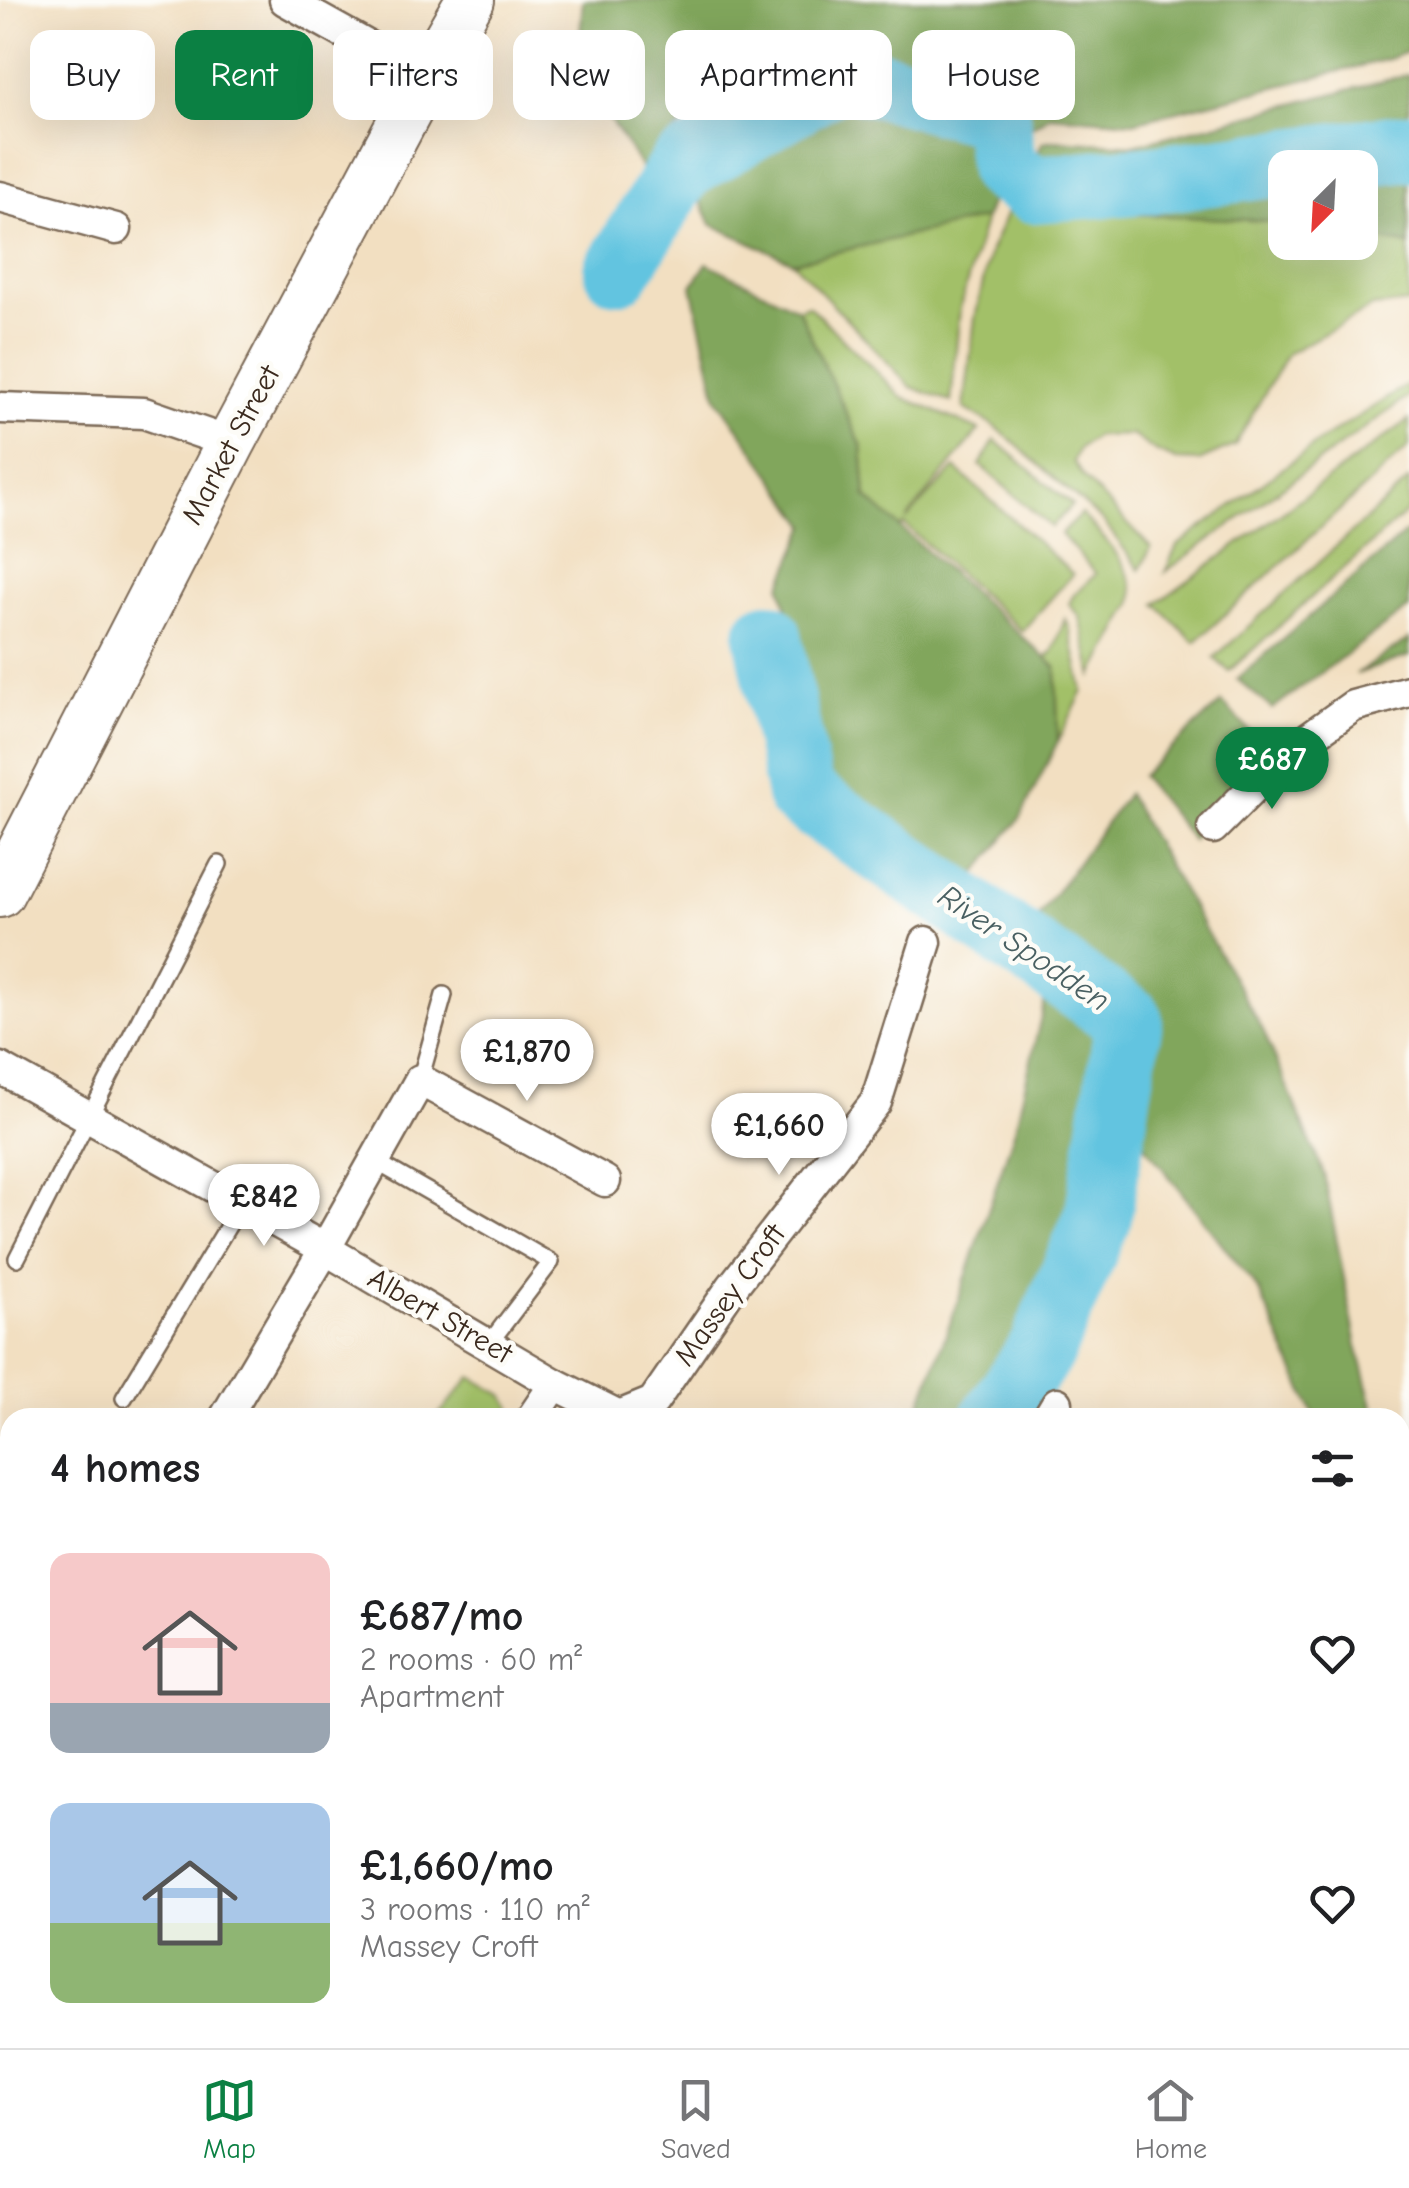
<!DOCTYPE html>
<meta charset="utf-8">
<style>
body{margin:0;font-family:"Comic Neue",sans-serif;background:#f6f6f6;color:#202124;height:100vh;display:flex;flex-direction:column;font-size:38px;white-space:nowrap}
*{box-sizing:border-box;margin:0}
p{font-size:32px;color:#757577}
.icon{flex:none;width:55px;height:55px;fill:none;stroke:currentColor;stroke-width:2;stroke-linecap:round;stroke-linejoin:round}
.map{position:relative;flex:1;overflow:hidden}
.panel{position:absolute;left:0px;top:1408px;width:1410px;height:642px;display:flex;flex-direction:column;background:#fff;border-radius:30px 30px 0 0;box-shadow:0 10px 40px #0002}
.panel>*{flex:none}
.top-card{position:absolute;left:30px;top:30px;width:1350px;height:90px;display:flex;gap:20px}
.needle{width:65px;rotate:204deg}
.fabs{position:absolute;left:1268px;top:150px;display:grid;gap:20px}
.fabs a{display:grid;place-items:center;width:110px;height:110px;border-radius:20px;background:#fff;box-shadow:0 10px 40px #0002;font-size:50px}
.price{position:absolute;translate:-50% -85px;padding:0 22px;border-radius:35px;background:#fff;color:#222;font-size:32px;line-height:65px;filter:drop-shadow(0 2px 5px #0008)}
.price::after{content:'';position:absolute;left:50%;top:60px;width:30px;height:22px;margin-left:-15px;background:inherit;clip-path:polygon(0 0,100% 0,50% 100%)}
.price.current{background:#0b8043;color:#fff}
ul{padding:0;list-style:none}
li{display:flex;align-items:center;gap:30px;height:250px;padding:0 50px}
li span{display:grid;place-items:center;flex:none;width:280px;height:200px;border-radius:20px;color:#555}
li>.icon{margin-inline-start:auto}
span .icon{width:120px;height:120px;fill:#fffc;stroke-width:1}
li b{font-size:42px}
h2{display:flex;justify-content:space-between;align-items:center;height:120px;padding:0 50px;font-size:42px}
.pill{padding:0 35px;border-radius:20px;background:#fff;box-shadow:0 10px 40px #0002;font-size:35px;line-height:90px}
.pill.current{background:#0b8043;color:#fff}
.dock{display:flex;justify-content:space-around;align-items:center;height:140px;border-top:2px solid #e0e0e0;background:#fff;font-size:28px;color:#757577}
.dock a{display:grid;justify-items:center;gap:5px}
.dock .current{color:#0b8043}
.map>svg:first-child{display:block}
.industrial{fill:#d1bdcb}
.green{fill:#a2c068;stroke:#6e7543;stroke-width:2.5}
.forest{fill:#81a65c;stroke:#5e683d;stroke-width:2.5}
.water{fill:#62c4e0;stroke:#4e777f;stroke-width:2.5}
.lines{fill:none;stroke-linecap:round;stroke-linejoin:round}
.river{stroke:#62c4e0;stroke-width:68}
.service-casing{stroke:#7b6957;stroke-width:20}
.minor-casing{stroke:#7b6957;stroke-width:35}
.primary-casing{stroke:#7b6957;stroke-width:52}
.service{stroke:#fff;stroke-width:15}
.minor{stroke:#fff;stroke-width:30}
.primary{stroke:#fff;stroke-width:48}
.labels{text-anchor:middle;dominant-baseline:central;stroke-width:9;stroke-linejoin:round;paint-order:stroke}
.street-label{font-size:30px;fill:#3b2a1e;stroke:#fdfcf7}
.water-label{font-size:32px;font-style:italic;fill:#496062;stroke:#fdfcf7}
</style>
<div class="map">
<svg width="1409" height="2048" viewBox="0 0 1409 2048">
<rect width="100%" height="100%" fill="#fdfcf7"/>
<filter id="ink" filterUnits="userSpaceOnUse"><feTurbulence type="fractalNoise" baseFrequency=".01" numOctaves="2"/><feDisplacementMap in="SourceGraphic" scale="20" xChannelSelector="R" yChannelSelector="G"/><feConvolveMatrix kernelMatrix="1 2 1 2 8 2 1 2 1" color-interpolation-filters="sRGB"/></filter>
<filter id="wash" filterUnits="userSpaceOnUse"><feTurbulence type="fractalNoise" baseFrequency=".0048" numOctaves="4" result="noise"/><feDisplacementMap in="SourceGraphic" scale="40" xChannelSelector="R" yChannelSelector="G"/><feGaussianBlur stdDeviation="2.25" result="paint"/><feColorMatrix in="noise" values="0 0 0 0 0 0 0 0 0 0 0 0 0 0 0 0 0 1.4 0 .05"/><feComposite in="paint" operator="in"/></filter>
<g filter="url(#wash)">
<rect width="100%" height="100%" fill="#f2dfc1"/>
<!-- industrial -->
<polygon class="industrial" points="0,1608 10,1614 10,1962 0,1996"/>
<!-- green -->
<g class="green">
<polygon points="1013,199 1040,209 1285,222 1285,242 1360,242 1360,235 1409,245 1409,303 1373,307 1287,354 1235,445 1199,461 1176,460 1155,451 1132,435 1096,436 1079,448 1073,461 1082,476 1151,548 1140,570 1103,521 996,427 964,408 975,318 990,251"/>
<polygon points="985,218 960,308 951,402 911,387 793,262"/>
<polygon points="808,305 902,397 979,430 906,520 955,468 1073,574 1022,631 904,524 900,528 866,497 862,447 798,309"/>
<polygon points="1409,384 1409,396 1165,572 1177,546 1320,441"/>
<polygon points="1409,420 1409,447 1195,642 1156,604"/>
<polygon points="995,440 1072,505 1051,527 980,465"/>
<polygon points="1409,480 1409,510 1229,671 1214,658"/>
<path d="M1081,514C1101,534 1141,575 1132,604L1093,676L1080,617L1069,604L1073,596L1096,574L1061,534Z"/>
<polygon points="1065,619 1069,626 1083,691 1058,741 1056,667 1046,658 1053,651"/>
<polygon points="471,1377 503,1395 511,1406 511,1417 437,1417"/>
<polygon points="10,1962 10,2040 30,2040 26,2048 0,2048 0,1996"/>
</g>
<!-- forest -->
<g class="forest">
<polygon points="583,0 1409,0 1409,51 1389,59 1133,122 1050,115 1023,132 1000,104 837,38 701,96 646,175 577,69"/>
<polygon points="1409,74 1409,133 1116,175 1035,180 1025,175 1043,142 1055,140 1134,145"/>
<polygon points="842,104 983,123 988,168 994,191 985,218 793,262 711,224 692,183"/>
<polygon points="1409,160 1409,245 1360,235 1360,168 1353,167"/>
<polygon points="1285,176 1285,222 1040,209"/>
<polygon points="707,263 798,309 862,447 866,497 1056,667 1058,741 1021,817 965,888 835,794 781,586 807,525 717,398 692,286"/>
<polygon points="1409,530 1409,608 1272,709 1237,679"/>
<polygon points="1409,639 1409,656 1356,674"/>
<polygon points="1222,702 1261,743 1263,755 1192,840 1141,776"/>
<polygon points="1127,794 1263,1030 1324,1174 1357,1346 1376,1417 1315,1417 1259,1291 1132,1129 1150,1017 1030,928"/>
<polygon points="1010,953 1117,1030 1083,1209 1029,1342 980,1417 916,1417 956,1307 1015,1129 1045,999 997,963"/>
</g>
<!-- water -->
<polygon class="water" points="1400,1806 1409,1809 1409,2048 1154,2048 1142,2040 1400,2040"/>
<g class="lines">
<!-- river -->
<g class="river">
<polyline points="618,270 681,168 842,74 996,115 1003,169 1033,189 1148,180 1409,147"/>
<polyline points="768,636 800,794 1129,1020 1098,1217 1042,1349 995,1418"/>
</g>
</g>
</g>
<g filter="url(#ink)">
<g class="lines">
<!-- service casing -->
<g class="service-casing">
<g id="service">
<polyline points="420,1080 444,995"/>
<polyline points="375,1161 551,1262 488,1345"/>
<polyline points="17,1258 219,864"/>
<polyline points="124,1398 242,1203"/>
<polyline points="702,2040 721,2048"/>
</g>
</g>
<!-- minor casing -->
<g class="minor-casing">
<g id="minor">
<polyline points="285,0 425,78"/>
<polyline points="0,197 116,229"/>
<polyline points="0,408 144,413 231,443"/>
<polyline points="1213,828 1289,752 1353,706 1409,691"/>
<polyline points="0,1068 325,1249 555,1384 619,1416 653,1402 732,1287 876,1102 926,942"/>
<polyline points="225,1418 325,1249 420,1080 605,1181"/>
<polyline points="532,1418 555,1384"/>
<polyline points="1048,1418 1057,1403"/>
<polyline points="0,1483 10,1492"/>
<polyline points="484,2040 484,2048"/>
<polyline points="49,2048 53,2040"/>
</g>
</g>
<!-- primary casing -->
<g class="primary-casing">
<polyline id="primary" points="0,893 231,443 425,78 470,0"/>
</g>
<!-- service -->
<use href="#service" class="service"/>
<!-- minor -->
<use href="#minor" class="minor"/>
<!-- primary -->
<use href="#primary" class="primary"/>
</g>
</g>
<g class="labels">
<!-- street labels -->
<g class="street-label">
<text transform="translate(231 445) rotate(-62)">Market Street</text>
<text transform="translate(730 1295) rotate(-54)">Massey Croft</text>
<text transform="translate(440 1316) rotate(30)">Albert Street</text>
</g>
<!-- water labels -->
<g class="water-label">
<text transform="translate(1024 948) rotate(34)">River Spodden</text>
</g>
</g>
</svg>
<div class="fabs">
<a><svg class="needle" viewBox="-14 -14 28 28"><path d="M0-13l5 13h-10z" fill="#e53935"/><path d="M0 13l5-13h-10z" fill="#757577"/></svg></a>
</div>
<b class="price current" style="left:1272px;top:812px">£687</b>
<b class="price" style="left:527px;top:1104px">£1,870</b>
<b class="price" style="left:779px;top:1178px">£1,660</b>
<b class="price" style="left:264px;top:1249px">£842</b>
<div class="top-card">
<a class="pill">Buy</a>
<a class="pill current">Rent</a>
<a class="pill">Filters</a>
<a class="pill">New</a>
<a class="pill">Apartment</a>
<a class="pill">House</a>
</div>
<section class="panel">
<h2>4 homes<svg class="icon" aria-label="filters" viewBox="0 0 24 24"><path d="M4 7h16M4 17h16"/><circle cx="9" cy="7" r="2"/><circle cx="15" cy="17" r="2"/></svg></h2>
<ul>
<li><span style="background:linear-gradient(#f6c9c9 75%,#9aa5b1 0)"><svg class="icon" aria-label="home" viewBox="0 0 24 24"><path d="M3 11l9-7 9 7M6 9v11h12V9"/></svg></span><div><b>£687/mo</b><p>2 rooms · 60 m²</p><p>Apartment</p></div><svg class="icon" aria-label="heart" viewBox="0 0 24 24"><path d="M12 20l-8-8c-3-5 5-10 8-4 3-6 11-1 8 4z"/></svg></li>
<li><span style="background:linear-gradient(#a9c7e8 60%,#8fb573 0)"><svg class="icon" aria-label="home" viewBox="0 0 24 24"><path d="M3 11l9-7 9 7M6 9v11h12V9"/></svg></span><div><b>£1,660/mo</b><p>3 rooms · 110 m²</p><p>Massey Croft</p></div><svg class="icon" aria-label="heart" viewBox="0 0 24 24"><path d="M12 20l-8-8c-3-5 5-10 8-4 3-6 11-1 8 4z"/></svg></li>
</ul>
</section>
</div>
<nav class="dock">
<a class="current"><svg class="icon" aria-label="map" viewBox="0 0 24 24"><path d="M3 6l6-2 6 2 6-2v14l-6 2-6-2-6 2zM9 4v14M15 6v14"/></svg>Map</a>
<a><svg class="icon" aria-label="saved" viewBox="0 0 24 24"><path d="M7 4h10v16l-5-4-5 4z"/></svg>Saved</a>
<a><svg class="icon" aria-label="home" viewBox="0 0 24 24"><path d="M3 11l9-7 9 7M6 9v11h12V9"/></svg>Home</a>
</nav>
